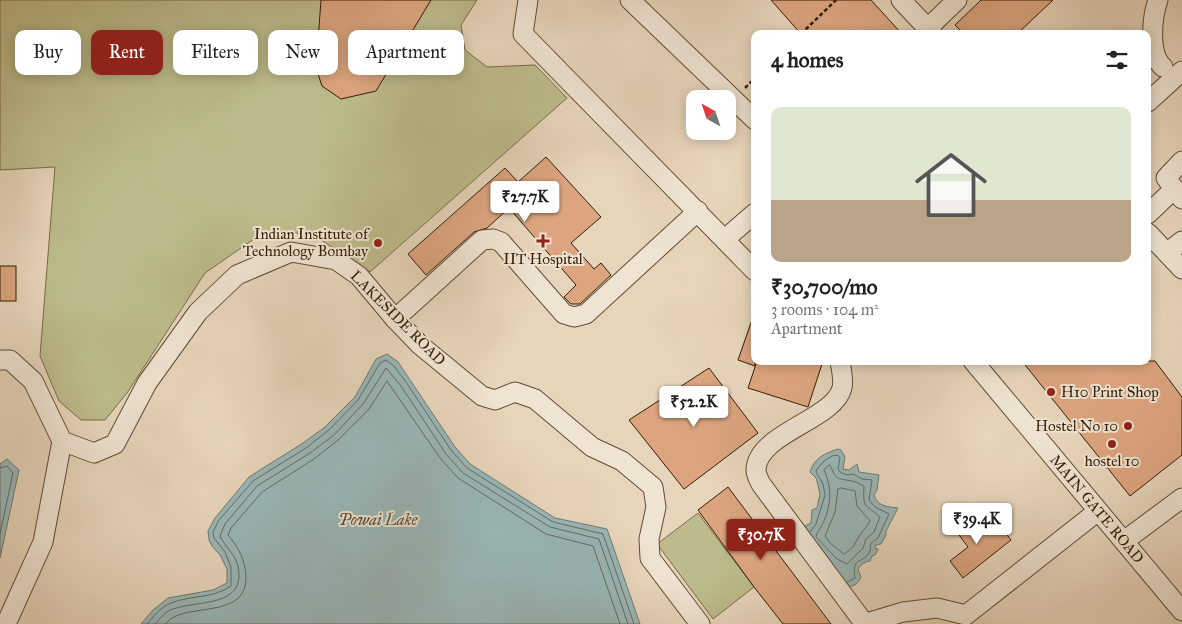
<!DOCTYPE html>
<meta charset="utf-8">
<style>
body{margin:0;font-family:"IM FELL Great Primer",serif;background:#f2f2f2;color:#202124;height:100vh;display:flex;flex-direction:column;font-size:19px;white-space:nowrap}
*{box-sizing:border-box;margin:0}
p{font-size:16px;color:#757577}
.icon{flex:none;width:28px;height:28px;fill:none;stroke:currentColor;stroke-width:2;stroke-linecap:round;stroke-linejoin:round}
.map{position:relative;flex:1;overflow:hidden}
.drawer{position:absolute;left:751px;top:30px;width:400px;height:335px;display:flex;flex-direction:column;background:#fff;border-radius:10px;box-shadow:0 2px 12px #0003}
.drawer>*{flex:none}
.hud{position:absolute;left:15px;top:30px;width:475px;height:45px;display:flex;gap:10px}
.needle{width:32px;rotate:320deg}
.controls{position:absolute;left:686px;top:90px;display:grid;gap:10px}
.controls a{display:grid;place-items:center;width:50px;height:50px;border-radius:10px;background:#fff;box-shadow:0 2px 12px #0003;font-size:25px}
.price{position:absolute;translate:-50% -42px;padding:0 11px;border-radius:5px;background:#fff;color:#222;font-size:16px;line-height:32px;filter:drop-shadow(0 1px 2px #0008)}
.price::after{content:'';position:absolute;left:50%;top:30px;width:15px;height:11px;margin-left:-8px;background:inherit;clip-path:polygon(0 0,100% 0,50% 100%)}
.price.active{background:#8f2418;color:#fff}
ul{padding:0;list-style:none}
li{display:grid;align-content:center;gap:10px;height:265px;padding:0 20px}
li span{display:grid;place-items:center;height:155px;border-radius:10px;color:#555}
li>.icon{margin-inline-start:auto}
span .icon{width:90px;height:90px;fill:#fffc;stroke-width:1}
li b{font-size:21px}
h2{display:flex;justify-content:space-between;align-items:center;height:60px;padding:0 20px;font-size:21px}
.tag{padding:0 18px;border-radius:10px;background:#fff;box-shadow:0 2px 12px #0003;font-size:18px;line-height:45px}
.tag.active{background:#8f2418;color:#fff}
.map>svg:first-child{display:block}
.green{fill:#bdbb8b;stroke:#786c47}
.water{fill:#99b7b8;stroke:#707970}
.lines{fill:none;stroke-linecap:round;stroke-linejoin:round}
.shore{stroke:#666a5e;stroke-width:1}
.building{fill:#dca580;stroke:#331d03}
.minor-casing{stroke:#604b31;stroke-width:21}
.path{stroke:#331d03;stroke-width:2.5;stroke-dasharray:4 2.5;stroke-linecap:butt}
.minor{stroke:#efe4d3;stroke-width:19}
.poi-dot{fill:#8f2418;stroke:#efe4d3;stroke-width:2}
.labels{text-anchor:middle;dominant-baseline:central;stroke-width:4;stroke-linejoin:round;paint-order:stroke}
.poi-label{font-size:15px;fill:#331d03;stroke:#efe4d3;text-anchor:end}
.street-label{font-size:15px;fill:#331d03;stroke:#efe4d3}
.water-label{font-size:16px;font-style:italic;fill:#524b39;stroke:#efe4d3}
</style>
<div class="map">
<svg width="1182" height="624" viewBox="0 0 1182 624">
<rect width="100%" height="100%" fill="#e7d5bb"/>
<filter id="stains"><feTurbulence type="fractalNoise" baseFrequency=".004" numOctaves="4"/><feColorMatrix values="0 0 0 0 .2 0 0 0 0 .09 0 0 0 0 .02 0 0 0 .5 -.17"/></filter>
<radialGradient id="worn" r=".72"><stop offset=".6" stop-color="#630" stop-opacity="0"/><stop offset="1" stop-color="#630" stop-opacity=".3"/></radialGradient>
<!-- green -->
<g class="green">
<polygon points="0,0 477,0 461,25 465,50 487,67 535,65 567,98 370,272 318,238 296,233 254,239 205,273 127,393 105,420 81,420 59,401 40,356 55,167 0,170"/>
<polygon points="698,513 754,587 713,619 657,544"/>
</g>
<!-- water -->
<g class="water">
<polygon points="387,354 398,362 455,447 470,464 555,518 607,529 640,624 141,624 153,610 168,598 213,590 227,583 227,569 220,555 212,546 209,540 208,531 215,518 249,477 303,443 325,427 355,397 376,359"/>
<path d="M838,449L841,450L845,457L843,469L849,470L857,464L859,472L879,475L877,490L874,495C877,506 888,507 898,508L886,531V535L881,544L876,545L875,548L878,549L875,555L872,556L870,561C864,562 860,565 858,570L861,577C859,582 856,586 850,586L846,591L804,529L805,526L811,523L812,510L817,508L820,494L818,485L816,478L810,472C814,458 825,453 838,449Z"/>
<polygon points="7,459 19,470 0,558 0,464"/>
</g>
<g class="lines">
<!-- shore -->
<g class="shore">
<path d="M830,465C837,480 835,478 852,481C856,481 860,485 864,486C863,509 864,503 880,517L874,532L866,539L863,548L847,564L837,559L816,537C817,532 819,531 821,527C831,509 833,489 824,470Z"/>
<polyline points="0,468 7,466 13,473 0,534"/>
<path d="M841,488L855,491L857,506L870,521C867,527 864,529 860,535C854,544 855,547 844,554L830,543L825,536L835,512L838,489Z"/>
<path d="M810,532L816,524L825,495L823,484L816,472L817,469L824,461L832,456L838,455L840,458L838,469L841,473L848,475L853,474L862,479L872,480L869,500L875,507L889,514L878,538L871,543C870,546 871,549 870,551C864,565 851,555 855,578L847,582"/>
<path d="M147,624C154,616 161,607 171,603C191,595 212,599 231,586V567L225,552L214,538L213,532L219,520L253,481L306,448L329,430L358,400L380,363L386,360L394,366L406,382L451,450L467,468L553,522L603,534L634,624"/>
<path d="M155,624C160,618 166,611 173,609C197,600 247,608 238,566C235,554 225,547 220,536L225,524L257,486L310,453L334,435L363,404L386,368L401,386L446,454L463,473L550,527L599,539L628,624"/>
<path d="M165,624C168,622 171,618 174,617C196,605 247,616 246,577C245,560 239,548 228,535L231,528L262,492L314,459L338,440L369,409L387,381L440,458L458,478L546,534L593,546L620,624"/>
</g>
</g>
<!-- building -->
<g class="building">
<polygon points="321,0 431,0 376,91 341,99 322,86 316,68"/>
<polygon points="771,0 871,0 902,34 801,34"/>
<polygon points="981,0 1053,0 1017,34 964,34 955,25"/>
<polygon points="546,157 601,217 571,243 594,269 601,263 611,275 580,304 571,304 564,297 576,285 509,208 487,228 474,232 426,275 408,254 505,168 518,182"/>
<rect x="0" y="266" width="16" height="35"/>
<polygon points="753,317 755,317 755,366 738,360"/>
<polygon points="757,361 823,361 808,407 748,388"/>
<polygon points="1022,361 1155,361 1182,397 1182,455 1130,496"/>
<polygon points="709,368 758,433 684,489 629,420"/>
<polygon points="728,487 831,624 783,624 754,587 698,510"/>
<polygon points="968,516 983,535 998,523 1011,540 963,578 950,561 968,547 953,527"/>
</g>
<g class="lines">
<!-- minor casing -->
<g class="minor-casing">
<g id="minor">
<polyline points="528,0 523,34 755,271"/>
<polyline points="630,0 755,120"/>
<polyline points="901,0 933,34"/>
<path d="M1158,0C1152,17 1148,54 1163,67"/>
<polyline points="928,28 957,0"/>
<polyline points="1148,102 1182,71"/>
<polyline points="1182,161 1166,178 1182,199"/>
<polyline points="1148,214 1173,190"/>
<polyline points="1148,233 1182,269"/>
<polyline points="725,239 755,213"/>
<polyline points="1167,253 1182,241"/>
<polyline points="395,319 482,240 493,239 501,242 564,314 574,317 586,314 698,211"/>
<polyline points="0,360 10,360 33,381 62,441 94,453 115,444 147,383 198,312 237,275 291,252 336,260 359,276 395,319 420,345 482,396 495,400 515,392 535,399 592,447 622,461 653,487 656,507 649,539 650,558 700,624"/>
<path d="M840,361C841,367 844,381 842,388C834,420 757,433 756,470C756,475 759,480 761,484L864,623"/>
<polyline points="973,361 1182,611"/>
<polyline points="1124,541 1182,498"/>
<polyline points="6,624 43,542 62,441"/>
<polyline points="863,624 903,612 937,608 966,615 1098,511"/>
</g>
</g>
<!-- path -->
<g class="path">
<polyline points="801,34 836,0"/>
<polyline points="745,88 755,78"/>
</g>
<!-- minor -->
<use href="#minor" class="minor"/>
</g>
<!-- markers -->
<g class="poi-dot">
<path d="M540.5 233.5h5v5h5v5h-5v5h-5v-5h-5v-5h5z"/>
<circle cx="378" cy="243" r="5"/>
<circle cx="1051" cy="392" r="5"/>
<circle cx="1128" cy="426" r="5"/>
<circle cx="1112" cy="444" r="5"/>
</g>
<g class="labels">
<!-- poi labels -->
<g class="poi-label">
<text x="368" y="234">Indian Institute of<tspan x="368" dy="17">Technology Bombay</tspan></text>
<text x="543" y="259" text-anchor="middle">IIT Hospital</text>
<text x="1061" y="392" text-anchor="start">H10 Print Shop</text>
<text x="1118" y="426">Hostel No 10</text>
<text x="1112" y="461" text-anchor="middle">hostel 10</text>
</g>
<!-- street labels -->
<g class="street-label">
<text transform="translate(398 318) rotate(45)">LAKESIDE ROAD</text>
<text transform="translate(1097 509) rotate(50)">MAIN GATE ROAD</text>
</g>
<!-- water labels -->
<g class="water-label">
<text x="378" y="519">Powai Lake</text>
</g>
</g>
<rect width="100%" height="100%" filter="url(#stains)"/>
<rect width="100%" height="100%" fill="url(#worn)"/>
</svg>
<div class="controls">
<a><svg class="needle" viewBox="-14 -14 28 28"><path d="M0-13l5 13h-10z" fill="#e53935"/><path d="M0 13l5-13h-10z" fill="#757577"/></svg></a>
</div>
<b class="price" style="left:525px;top:223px">₹27.7K</b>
<b class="price" style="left:694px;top:428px">₹52.2K</b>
<b class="price" style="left:977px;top:545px">₹39.4K</b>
<b class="price active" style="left:761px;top:561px">₹30.7K</b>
<div class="hud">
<a class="tag">Buy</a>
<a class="tag active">Rent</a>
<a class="tag">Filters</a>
<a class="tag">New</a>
<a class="tag">Apartment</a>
</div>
<section class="drawer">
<h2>4 homes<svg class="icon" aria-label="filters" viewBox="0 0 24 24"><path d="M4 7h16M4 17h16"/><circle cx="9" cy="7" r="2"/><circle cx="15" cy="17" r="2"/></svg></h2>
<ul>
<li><span style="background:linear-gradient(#dfe7d0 60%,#b9a48a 0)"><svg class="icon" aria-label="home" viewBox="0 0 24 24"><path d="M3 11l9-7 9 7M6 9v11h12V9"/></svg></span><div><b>₹30,700/mo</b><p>3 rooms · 104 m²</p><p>Apartment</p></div></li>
</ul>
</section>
</div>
